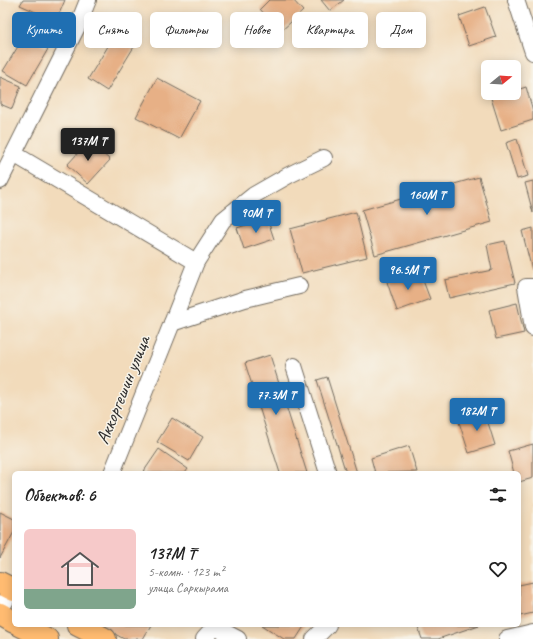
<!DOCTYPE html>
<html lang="ru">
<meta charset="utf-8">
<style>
body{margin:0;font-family:Caveat,sans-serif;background:#f2f2f2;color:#222;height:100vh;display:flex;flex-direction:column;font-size:15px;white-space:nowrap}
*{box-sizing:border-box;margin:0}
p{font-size:13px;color:#767676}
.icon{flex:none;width:22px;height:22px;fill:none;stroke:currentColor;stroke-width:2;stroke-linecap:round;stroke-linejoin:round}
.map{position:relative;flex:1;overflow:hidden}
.drawer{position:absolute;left:12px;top:471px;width:509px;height:156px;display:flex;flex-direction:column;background:#fff;border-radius:6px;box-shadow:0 2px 10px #0003}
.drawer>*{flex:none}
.hud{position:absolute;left:12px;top:12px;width:509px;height:36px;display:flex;gap:8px}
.needle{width:26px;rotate:72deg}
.tools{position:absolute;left:481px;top:60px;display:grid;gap:8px}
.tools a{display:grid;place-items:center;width:40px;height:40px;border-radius:6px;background:#fff;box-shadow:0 2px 10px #0003;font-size:20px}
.price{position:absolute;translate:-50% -34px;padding:0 9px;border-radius:4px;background:#1f6fb2;color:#fff;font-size:13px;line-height:26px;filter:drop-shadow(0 1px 2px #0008)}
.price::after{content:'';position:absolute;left:50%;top:24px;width:12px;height:9px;margin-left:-6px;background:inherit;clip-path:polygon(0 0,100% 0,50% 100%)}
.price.active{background:#222;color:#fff}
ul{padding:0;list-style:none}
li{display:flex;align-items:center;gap:12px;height:100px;padding:0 12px}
li span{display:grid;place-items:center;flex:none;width:112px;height:80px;border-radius:6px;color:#555}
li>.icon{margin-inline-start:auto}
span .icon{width:48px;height:48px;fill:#fffc;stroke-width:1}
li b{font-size:17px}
h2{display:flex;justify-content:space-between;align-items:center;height:48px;padding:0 12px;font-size:17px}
.tag{padding:0 14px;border-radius:6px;background:#fff;box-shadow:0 2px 10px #0003;font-size:14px;line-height:36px}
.tag.active{background:#1f6fb2;color:#fff}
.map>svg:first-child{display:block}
.building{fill:#e7b086}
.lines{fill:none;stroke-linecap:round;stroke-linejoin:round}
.minor-casing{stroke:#71695d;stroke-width:18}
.highway-casing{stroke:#71695d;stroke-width:24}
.minor{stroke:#fff;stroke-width:16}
.highway{stroke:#ffbb71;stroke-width:22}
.labels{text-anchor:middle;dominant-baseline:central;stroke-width:3;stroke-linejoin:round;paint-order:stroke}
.street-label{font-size:19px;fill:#2b2b2b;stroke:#f7f3e8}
</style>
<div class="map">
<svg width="533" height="639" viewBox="0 0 533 639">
<rect width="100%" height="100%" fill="#f7f3e8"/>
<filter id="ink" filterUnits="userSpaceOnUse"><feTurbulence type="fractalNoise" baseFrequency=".025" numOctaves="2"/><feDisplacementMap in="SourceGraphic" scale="8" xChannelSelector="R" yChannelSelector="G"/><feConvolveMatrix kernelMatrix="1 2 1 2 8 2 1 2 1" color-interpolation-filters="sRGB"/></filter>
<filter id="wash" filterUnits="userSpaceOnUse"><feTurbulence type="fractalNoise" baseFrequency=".012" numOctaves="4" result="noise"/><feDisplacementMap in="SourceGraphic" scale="16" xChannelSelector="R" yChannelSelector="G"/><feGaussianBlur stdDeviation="0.9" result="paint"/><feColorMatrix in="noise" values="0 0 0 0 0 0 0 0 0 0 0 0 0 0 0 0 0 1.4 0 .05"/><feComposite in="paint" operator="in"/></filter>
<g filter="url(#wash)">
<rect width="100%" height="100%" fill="#f2dbbb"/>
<g id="blocks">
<!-- building -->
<g class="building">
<polygon points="23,0 65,0 56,21 20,5"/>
<polygon points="269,0 293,0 303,11 280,32 260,9"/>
<polygon points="321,0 344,0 330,11"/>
<polygon points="485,7 496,37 469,46 459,16"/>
<polygon points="121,25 140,37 107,91 88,79"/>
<polygon points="25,35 48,49 27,85 3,71"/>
<polygon points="0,77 21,86 12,109 0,104"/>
<polygon points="157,78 200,101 179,139 136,117"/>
<polygon points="526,87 533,111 533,120 501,130 491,98 506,93 514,93 514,91"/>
<polygon points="517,139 528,176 517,179 506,143"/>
<polygon points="89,141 110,160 88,184 67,165"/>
<polygon points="479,177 492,222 375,255 362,210"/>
<polygon points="533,181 533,213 525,183"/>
<polygon points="356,212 367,257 302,273 290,229"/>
<polygon points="267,218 274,239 244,249 237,228"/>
<polygon points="533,228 533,270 532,270 522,231"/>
<polygon points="505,241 515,283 449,298 445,280 492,270 487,245"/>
<polygon points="419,270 430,299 397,311 387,282"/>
<polygon points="517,303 524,333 496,339 489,310"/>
<polygon points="270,355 307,473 280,473 245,363"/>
<polygon points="327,377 357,473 346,473 317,380"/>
<polygon points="484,410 495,445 469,453 458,419"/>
<polygon points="172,418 203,437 189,461 157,442"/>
<polygon points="533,444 533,478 519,482 519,473 514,473 508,451"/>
<polygon points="409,446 417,472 375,473 371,458"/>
<polygon points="159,449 188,469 185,473 147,473 144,471"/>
<polygon points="0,512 14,519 14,532 0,558"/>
<polygon points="533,582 533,613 520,616 519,585"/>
<polygon points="99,625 151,625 143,639 124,639"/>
<polygon points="262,625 305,625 296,639 284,639"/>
<polygon points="417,625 479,625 438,639 422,639"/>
</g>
</g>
</g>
<g filter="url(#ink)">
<use href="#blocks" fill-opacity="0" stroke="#71695d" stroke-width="1"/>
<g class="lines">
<!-- minor casing -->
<g class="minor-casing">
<g id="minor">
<polyline points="516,0 533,52"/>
<polyline points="14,154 196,262"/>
<polyline points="0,181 78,25 88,0"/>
<polyline points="299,286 245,299 172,323 196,262 223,220 254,195 289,175 324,158"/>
<polyline points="533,287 526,287 533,328"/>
<polyline points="294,366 328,473"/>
<polyline points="112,473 172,323"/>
<polyline points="0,611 12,589"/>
<polyline points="204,639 215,627 238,639"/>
<polyline points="314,639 328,625"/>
<polyline points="507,639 533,633"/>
</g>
</g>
<!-- highway casing -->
<g class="highway-casing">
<g id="highway">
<polyline points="0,583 14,590"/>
<polyline points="0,614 14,622"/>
<polyline points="20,625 47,639"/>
<polyline points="78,625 105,639"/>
</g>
</g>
<!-- minor -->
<use href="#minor" class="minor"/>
<!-- highway -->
<use href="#highway" class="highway"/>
</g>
</g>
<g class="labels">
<!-- street labels -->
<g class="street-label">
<text transform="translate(123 390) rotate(-68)">Аккоргешин улица</text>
</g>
</g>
</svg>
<div class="tools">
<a><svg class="needle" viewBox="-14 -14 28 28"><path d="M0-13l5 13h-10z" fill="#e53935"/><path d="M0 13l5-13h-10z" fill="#767676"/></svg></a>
</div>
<b class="price active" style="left:88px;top:162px">137M ₸</b>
<b class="price" style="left:427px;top:216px">160M ₸</b>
<b class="price" style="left:256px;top:234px">90M ₸</b>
<b class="price" style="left:408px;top:291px">96.5M ₸</b>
<b class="price" style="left:276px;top:416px">77.3M ₸</b>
<b class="price" style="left:477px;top:432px">182M ₸</b>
<div class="hud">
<a class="tag active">Купить</a>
<a class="tag">Снять</a>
<a class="tag">Фильтры</a>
<a class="tag">Новое</a>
<a class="tag">Квартира</a>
<a class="tag">Дом</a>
</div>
<section class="drawer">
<h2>Объектов: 6<svg class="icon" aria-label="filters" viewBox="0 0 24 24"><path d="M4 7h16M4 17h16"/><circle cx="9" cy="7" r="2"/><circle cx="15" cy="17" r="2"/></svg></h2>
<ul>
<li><span style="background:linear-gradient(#f6c9c9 75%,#7fa58c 0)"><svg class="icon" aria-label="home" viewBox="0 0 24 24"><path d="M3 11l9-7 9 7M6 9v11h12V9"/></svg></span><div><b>137M ₸</b><p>5-комн. · 123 m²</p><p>улица Саркырама</p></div><svg class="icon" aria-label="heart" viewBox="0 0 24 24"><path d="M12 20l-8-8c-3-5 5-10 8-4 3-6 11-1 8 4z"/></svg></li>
</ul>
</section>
</div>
